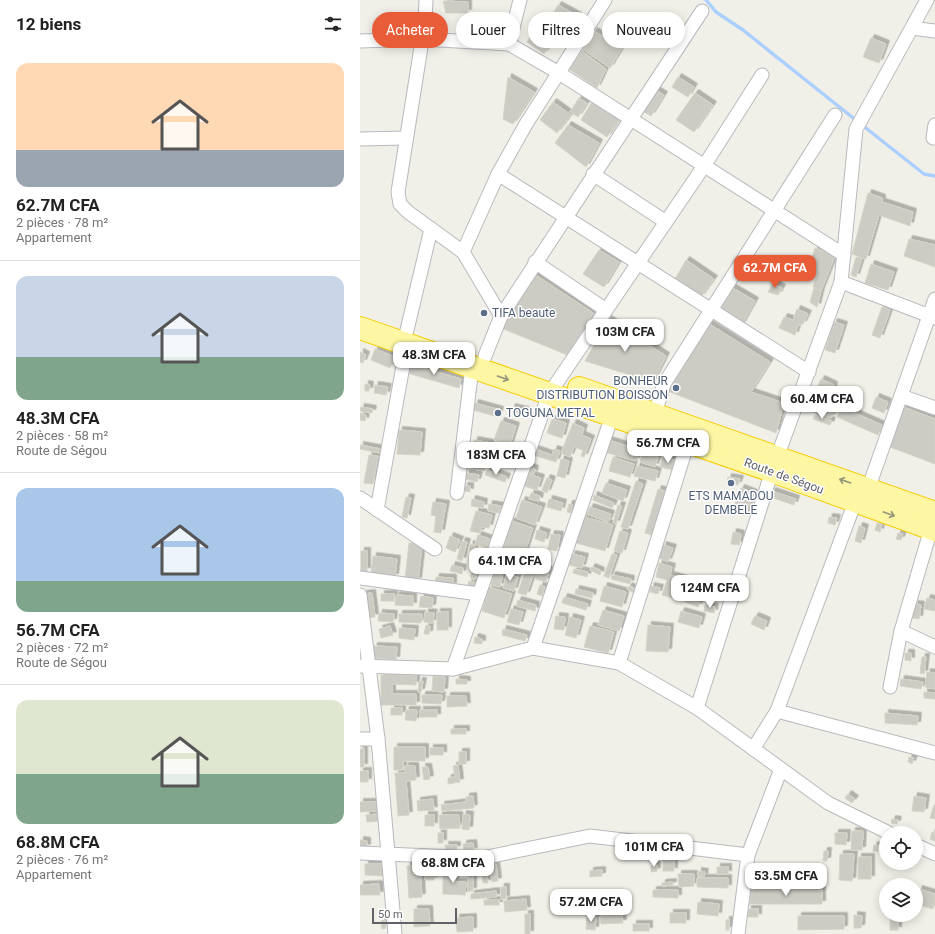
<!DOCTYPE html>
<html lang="fr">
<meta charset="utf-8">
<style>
body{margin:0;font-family:Roboto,sans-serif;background:#f6f6f6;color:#222;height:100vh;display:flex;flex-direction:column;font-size:15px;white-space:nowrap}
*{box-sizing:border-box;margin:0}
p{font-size:13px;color:#767676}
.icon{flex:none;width:22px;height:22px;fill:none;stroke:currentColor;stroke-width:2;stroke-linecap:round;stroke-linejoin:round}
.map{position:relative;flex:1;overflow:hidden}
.sheet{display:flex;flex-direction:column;background:#fff;width:360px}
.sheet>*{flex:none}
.hud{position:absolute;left:12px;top:12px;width:380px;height:36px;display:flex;gap:8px}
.tools{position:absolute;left:519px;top:826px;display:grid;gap:8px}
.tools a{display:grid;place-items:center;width:44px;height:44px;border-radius:50%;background:#fff;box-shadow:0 2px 10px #0003;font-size:20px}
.scale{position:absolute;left:12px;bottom:10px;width:85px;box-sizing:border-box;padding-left:4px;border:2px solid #5f6268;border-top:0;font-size:11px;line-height:14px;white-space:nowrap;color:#5f6268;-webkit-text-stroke:3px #fff;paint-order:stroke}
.price{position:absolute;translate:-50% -34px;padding:0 9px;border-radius:8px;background:#fff;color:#222;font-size:13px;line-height:26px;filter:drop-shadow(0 1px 2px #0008)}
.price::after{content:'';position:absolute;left:50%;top:24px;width:12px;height:9px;margin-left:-6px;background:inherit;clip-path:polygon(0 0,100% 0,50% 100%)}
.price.on{background:#e85c37;color:#fff}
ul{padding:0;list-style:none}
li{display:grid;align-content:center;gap:8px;height:212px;padding:0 16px}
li+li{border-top:1px solid #e0e0e0}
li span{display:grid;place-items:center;height:124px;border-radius:12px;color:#555}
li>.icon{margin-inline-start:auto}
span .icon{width:72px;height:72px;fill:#fffc;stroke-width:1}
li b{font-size:17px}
h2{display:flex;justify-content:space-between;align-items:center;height:48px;padding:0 16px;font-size:17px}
.tag{padding:0 14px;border-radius:18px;background:#fff;box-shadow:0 2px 10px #0003;font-size:14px;line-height:36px}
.tag.on{background:#e85c37;color:#fff}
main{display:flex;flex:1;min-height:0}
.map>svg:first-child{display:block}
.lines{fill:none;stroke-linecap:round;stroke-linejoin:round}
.stream{stroke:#abcffe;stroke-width:3.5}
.building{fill:#cccbc4;stroke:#d6d3c6;filter:url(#shadow)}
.minor-casing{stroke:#b8b9be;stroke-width:15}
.trunk-casing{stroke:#f6cb03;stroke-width:24}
.minor{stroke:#fff;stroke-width:13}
.trunk{stroke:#fdf6a2;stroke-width:22}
.oneway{stroke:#96967c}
.service-dot{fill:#5c6f8a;stroke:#fff;stroke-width:1.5}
.labels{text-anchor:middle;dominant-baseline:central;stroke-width:3;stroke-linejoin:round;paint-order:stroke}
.service-label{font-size:12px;fill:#4e5e75;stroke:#fff;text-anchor:start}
.street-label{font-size:12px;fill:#5f6268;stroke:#fff}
</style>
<main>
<section class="sheet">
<h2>12 biens<svg class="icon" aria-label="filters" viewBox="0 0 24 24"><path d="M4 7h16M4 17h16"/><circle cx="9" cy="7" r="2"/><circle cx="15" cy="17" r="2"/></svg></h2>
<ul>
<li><span style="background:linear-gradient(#ffd9b3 70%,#9aa5b1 0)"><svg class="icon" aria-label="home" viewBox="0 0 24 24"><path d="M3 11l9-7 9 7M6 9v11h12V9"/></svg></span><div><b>62.7M CFA</b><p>2 pièces · 78 m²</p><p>Appartement</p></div></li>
<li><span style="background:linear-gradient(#c9d6e8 65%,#7fa58c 0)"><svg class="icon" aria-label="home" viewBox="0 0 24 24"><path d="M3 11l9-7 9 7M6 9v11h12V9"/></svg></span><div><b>48.3M CFA</b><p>2 pièces · 58 m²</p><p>Route de Ségou</p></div></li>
<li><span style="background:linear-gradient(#a9c7e8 75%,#7fa58c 0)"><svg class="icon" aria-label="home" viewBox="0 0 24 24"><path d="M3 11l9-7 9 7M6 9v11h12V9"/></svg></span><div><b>56.7M CFA</b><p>2 pièces · 72 m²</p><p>Route de Ségou</p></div></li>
<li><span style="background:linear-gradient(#dfe7d0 60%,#7fa58c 0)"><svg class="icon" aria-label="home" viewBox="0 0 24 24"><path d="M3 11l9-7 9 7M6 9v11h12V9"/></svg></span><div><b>68.8M CFA</b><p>2 pièces · 76 m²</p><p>Appartement</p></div></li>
</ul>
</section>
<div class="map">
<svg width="575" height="934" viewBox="0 0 575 934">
<defs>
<filter id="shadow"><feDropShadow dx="3.5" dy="-3.5" stdDeviation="0" flood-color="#0004"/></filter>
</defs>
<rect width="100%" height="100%" fill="#f1f0e8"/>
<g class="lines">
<!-- stream -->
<g class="stream">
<polyline points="346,0 356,12 383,30 497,121"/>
<polyline points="502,125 564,174 575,176"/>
</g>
</g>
<!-- building -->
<g class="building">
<polygon points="83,1 108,2 108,13 86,13"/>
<polygon points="198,5 218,16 209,34 188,23"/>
<polygon points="124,20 145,20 140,35 124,32"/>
<polygon points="180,22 197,34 184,54 167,42"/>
<polygon points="234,31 262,48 250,68 223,49"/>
<polygon points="511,38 526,44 519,63 503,57"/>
<polygon points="222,51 246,69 237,88 209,69"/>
<polygon points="148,77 174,92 153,124 143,119"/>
<polygon points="318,77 334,87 328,97 312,87"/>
<polygon points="294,89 304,95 291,116 281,110"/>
<polygon points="335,93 353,105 334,132 316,120"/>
<polygon points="219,98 227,103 218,117 210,112"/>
<polygon points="193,102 211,115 197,133 180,120"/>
<polygon points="232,102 259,119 247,137 221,120"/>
<polygon points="208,125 239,143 226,167 195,143"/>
<polygon points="508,193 522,198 522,202 553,212 550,226 519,215 506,259 492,254"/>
<polygon points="549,239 575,245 575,267 544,256"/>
<polygon points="455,248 475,256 461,291 453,287 457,274 448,271"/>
<polygon points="239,250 259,262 244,287 223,274"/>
<polygon points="496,257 502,258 496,277 491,275"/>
<polygon points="326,260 354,279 341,297 315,279"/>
<polygon points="511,264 534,272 528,290 505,283"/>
<polygon points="174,274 233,313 210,356 141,328"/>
<polygon points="413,283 422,288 418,295 408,292"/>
<polygon points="366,284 395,301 381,326 350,308"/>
<polygon points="454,288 461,291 457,307 450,302"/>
<polygon points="522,307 530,310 520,338 512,335"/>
<polygon points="437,309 448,314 443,324 438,325 435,335 419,328 424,317 433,320"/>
<polygon points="248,319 306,356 293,382 225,361"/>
<polygon points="346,322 410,362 391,392 424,403 416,433 305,390"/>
<polygon points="474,322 484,325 475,353 465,350"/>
<polygon points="15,349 35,357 30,368 11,360"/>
<polygon points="0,352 6,355 3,363 0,362"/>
<polygon points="49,364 101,379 99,388 47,373"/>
<polygon points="461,379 474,385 471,399 478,408 471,418 448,410"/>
<polygon points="5,384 10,385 9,391 5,391"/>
<polygon points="15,385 28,387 26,395 14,393"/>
<polygon points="516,397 528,402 524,413 512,408"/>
<polygon points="115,403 140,410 138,417 113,410"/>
<polygon points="1,407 13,409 12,413 0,411"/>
<polygon points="152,407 168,411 167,416 151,411"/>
<polygon points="481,407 522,425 518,435 477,417"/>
<polygon points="543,407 575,419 575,464 530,447"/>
<polygon points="0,413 6,415 5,421 0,420"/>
<polygon points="455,415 472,421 470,425 453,419"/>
<polygon points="192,419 206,423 202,438 187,433"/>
<polygon points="141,421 156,426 150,445 134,440"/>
<polygon points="213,423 224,428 222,435 231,439 224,457 221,456 223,450 214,447 210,457 201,453"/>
<polygon points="39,430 62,432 60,455 37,454"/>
<polygon points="114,440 131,443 130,449 114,446"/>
<polygon points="248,440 280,450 276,461 244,452"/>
<polygon points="134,444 150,448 148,454 138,452 134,468 128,467"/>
<polygon points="0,445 21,449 20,453 0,449"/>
<polygon points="175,449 192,455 194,449 200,451 196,462 173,455"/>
<polygon points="110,452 127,456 124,471 107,468"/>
<polygon points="283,452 298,457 295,467 280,462"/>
<polygon points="9,455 18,456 13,484 4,483"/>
<polygon points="253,457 274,464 270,477 249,471"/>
<polygon points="302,458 315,460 313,470 300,467"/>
<polygon points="201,459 209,461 205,478 197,476"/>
<polygon points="277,466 298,471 295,481 274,476"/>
<polygon points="169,467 175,469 174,474 167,472"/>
<polygon points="127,470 147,477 145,482 125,475"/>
<polygon points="106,473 119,475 117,482 105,479"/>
<polygon points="165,473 181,478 177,490 161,485"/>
<polygon points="368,477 380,479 378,485 367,483"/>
<polygon points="187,478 192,480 187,493 182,490"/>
<polygon points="276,481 283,484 268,529 261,527"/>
<polygon points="246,483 267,490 263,501 242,493"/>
<polygon points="104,486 110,486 110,492 104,491"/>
<polygon points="381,488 394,493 385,516 372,511"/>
<polygon points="298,489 305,491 292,535 285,533"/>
<polygon points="412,491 436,499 434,505 410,497"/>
<polygon points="171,493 180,496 179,501 169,499"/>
<polygon points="234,495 254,503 252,508 233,500"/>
<polygon points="46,497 51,498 47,518 42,517"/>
<polygon points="112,499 124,502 123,508 111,506"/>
<polygon points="189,499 203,503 201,511 187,507"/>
<polygon points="162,500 182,507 175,525 156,518"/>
<polygon points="73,502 86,504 81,533 74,532 76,516 71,515"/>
<polygon points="129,504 141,506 139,513 128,511"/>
<polygon points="209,504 212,504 211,513 207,512"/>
<polygon points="258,505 262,506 256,524 253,523"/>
<polygon points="230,507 251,514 248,522 227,514"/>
<polygon points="116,511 132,515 129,528 122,527 120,533 110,531"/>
<polygon points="224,517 253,525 245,551 216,543"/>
<polygon points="469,517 477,518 475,525 468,523"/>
<polygon points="151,521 173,528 163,558 142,551"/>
<polygon points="517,523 522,524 520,532 515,530"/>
<polygon points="499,526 505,528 501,543 495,541"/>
<polygon points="177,530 187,533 184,542 175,539"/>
<polygon points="260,531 268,533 262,553 254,551"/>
<polygon points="373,532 381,534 379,545 371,544"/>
<polygon points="538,533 543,534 541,540 536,539"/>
<polygon points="191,534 200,535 197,551 188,549"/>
<polygon points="118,535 130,539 127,548 115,544"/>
<polygon points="90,536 100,540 95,552 86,548"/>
<polygon points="102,541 107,542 102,561 97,559"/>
<polygon points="49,543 62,545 58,581 45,579"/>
<polygon points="110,544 115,545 114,551 109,550"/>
<polygon points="303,545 313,548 308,562 299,558"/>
<rect x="1" y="551" width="6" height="20"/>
<polygon points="212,554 225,557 222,568 209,565"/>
<polygon points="252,554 257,555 249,578 244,576"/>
<polygon points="13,556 37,559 35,577 11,574"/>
<polygon points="153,560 164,561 162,574 151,573"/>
<polygon points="168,562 177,565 166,595 158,593"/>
<polygon points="299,563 312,567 310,575 331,581 329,588 325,587 321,600 302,595 307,580 296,577"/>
<polygon points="116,564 121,567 114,580 110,577"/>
<polygon points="92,565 103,568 102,574 90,571"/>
<polygon points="136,566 144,568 140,587 131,585"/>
<polygon points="178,567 189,570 186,582 175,579"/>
<polygon points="232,567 241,571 240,575 230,570"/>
<polygon points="214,569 228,572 227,577 213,573"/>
<polygon points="147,574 158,577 154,591 143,588"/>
<polygon points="252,575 271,579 270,584 251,579"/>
<polygon points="76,577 93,578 93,586 75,585"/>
<polygon points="109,581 114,582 112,590 107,589"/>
<polygon points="336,583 361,593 358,602 333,592"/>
<polygon points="180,585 185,587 182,596 177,594"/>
<polygon points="244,586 266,592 262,607 240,601"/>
<polygon points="269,586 275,590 274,593 267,589"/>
<polygon points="291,586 300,588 298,594 290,592"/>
<polygon points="129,587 152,594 144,618 122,611"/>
<polygon points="216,589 233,593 232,598 215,594"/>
<polygon points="12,593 15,617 6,618 3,594"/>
<rect x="21" y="594" width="13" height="7"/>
<polygon points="36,595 53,596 53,606 35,605"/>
<polygon points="61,596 73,598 72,608 59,607"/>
<polygon points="204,597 228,604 226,610 202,603"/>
<polygon points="327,597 340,602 338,607 325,602"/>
<polygon points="567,598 575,600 575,611 564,609"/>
<polygon points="158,600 176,605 175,611 156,606"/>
<polygon points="555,604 561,605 559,619 552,618"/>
<polygon points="345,605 355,607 354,613 344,611"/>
<polygon points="151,609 163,612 159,625 147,622"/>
<polygon points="243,610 264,616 259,631 238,625"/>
<polygon points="321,611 342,617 339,628 318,622"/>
<polygon points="65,612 74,613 73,623 64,622"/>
<rect x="77" y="612" width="11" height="18"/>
<polygon points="19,613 34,614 33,622 18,621"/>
<polygon points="39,614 62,614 61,623 39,622"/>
<polygon points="196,616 205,617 204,630 194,629"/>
<polygon points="395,616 407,621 404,630 391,624"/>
<polygon points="210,617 221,620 216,638 205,635"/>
<polygon points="66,625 70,626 69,634 64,634"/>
<polygon points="288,625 310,627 308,652 286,651"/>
<polygon points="30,626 33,635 21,638 19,629"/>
<polygon points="230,626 254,632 248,653 224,647"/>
<polygon points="39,628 55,629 54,640 39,638"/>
<polygon points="143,629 167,635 165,641 142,635"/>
<polygon points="115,637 122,639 122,644 114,643"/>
<polygon points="14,646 37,647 36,660 13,658"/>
<polygon points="545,653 551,653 551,661 545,660"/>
<polygon points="562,657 566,657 564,674 560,673"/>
<polygon points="567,672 575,673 575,689 565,687"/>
<polygon points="21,675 56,675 56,685 32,684 32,694 56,694 56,705 21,705"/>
<polygon points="73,676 85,677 84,692 72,691"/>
<polygon points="96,679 107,680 107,684 96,684"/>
<polygon points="541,679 563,682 561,689 540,686"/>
<polygon points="59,681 63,681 61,692 58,692"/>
<polygon points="564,692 575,693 575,699 564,698"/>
<polygon points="62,695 82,695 81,704 62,703"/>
<polygon points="87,696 106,696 107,706 87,707"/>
<rect x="31" y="708" width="11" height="7"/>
<polygon points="46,710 57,710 56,721 45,720"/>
<rect x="60" y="710" width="17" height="7"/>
<polygon points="525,713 558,716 557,725 525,723"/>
<rect x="91" y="729" width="15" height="5"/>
<polygon points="34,747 65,747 65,761 43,761 43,770 34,770"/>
<rect x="70" y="748" width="13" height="7"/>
<rect x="0" y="749" width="4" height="18"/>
<rect x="99" y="752" width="7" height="12"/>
<polygon points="549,757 554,758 552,764 548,762"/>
<polygon points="98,765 100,782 88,784 88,778 95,777 93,766"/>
<polygon points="45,766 55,766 56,780 46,781 49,815 38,816 35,773 45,773"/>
<polygon points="62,767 68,767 70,779 64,780"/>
<rect x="0" y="771" width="8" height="11"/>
<polygon points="488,794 495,799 492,803 485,798"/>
<polygon points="113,796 114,808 82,811 81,805 106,802 106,797"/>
<polygon points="554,796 566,798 564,812 552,811"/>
<polygon points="73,799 74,810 58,811 57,801"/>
<polygon points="0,802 18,802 18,811 0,812"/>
<polygon points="574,805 575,805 575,819 570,818"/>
<polygon points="20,814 20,821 7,822 6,815"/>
<polygon points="103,814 110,815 109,830 102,829"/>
<rect x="65" y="815" width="9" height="11"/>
<polygon points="79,815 99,815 100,828 80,829"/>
<polygon points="532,819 538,820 537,824 531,823"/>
<polygon points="492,831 503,831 502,850 491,850"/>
<polygon points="572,832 575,833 575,841 570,839"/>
<rect x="78" y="833" width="5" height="10"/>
<polygon points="475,833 487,833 486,845 475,844"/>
<polygon points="0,840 7,841 7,848 0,847"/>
<polygon points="113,843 114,851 104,852 103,844"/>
<polygon points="85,845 97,845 97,849 86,850"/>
<polygon points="514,845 519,846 518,852 513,851"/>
<polygon points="464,851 468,851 467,861 463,861"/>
<polygon points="480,854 494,854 492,881 479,880"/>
<rect x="498" y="857" width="13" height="22"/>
<rect x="303" y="859" width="11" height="12"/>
<polygon points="5,864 24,864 23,876 5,875"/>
<polygon points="136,864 138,881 132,882 130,865"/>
<polygon points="60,865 62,897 49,898 47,866"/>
<polygon points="65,865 75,866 74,880 65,880"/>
<polygon points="126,865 128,883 123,883 122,866"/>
<polygon points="297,865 297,871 291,872 291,866"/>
<rect x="357" y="867" width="11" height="7"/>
<polygon points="83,870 95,870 95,882 106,882 105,895 83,894"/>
<polygon points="242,870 242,876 230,877 230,871"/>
<polygon points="338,871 345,872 344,877 338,876"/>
<polygon points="318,874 334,874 334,886 319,887"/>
<rect x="108" y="875" width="5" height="16"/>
<polygon points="337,878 368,878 368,888 337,887"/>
<polygon points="313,882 313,885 302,886 302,883"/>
<polygon points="19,884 20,895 0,895 0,885"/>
<rect x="141" y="887" width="5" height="12"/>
<polygon points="559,889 575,894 573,909 556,904"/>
<polygon points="293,890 318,890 318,898 293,897"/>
<polygon points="391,890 462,890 462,904 390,904"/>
<polygon points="136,891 137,897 111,899 111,894"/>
<polygon points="166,899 167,910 145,912 144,901"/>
<rect x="124" y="900" width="15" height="5"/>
<polygon points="338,902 359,904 358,916 337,914"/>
<polygon points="258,905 258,910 241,911 241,906"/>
<polygon points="54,909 69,909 70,926 54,927"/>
<rect x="388" y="909" width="10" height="8"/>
<rect x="310" y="913" width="16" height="10"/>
<rect x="165" y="914" width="5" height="20"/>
<polygon points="262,915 263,923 241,924 240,916"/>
<polygon points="494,915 502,916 501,928 494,928"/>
<polygon points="227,916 236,917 235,930 226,929"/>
<polygon points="438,916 484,916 484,929 438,930"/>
<polygon points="113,917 113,931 97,932 96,918"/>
<rect x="530" y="917" width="8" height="13"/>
<polygon points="25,920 26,928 22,929 21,921"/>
<rect x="366" y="920" width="3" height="10"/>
<rect x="273" y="924" width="16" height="7"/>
</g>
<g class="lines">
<!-- minor casing -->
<g class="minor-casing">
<g id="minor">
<polyline points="66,0 65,22 38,192 40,204 48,212 103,252 141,316"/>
<polyline points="552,28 575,31"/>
<polyline points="0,41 62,39 149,44 199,73 484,255"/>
<polyline points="149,44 160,0"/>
<polyline points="573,138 575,125"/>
<polyline points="0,139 46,138"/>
<polyline points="138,174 449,372"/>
<polyline points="233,174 306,222"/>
<polyline points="103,252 138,174 166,124 245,0"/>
<polyline points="175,262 246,310"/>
<polyline points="481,282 575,318"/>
<polyline points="47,330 71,229"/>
<polyline points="125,356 141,316 342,11"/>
<polyline points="541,396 575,408"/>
<polyline points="293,420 304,384 475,115"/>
<polyline points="97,493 112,367"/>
<polyline points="506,495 575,299"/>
<polyline points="0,498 75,549"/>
<polyline points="17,510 47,344"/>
<polyline points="0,578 119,594"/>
<polyline points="0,595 18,739 35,934"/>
<polyline points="541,631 575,647"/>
<polyline points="173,648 254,410"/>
<polyline points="259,663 328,442"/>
<polyline points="0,666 93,669 173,648 259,663 337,708 468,803 529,833"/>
<polyline points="93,669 189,394 344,166 402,75"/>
<polyline points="530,687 541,631 573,522"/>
<polyline points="337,708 412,471 481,282 496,129 567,0"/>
<polyline points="417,711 575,753"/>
<polyline points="0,739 18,739"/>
<polyline points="393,749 417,711 495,502"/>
<polyline points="556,845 575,854"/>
<polyline points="0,853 122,858 230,836 388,855 378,934"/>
<polyline points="388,855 421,769"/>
</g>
</g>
<!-- trunk casing -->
<g class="trunk-casing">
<g id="trunk">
<polyline points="0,328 412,471 575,530"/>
<polyline points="219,388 575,513"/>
</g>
</g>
<!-- minor -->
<use href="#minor" class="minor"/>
<!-- trunk -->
<use href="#trunk" class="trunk"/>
</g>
<!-- one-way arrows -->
<defs><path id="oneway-shaft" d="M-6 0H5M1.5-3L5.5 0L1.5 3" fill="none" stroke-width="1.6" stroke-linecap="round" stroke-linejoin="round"/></defs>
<g class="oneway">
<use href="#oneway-shaft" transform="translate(143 378) rotate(19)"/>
<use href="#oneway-shaft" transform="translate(485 481) rotate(-161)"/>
<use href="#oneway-shaft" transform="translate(529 514) rotate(20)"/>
</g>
<!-- markers -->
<g class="service-dot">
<circle cx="124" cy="313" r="4"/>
<circle cx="316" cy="388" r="4"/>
<circle cx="138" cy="413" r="4"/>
<circle cx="371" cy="483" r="4"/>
</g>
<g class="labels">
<!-- service labels -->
<g class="service-label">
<text x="132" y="313">TIFA beaute</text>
<text x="308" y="381" text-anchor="end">BONHEUR<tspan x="308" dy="14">DISTRIBUTION BOISSON</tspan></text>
<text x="146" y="413">TOGUNA METAL</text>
<text x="371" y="496" text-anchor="middle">ETS MAMADOU<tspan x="371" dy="14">DEMBELE</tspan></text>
</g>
<!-- street labels -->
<g class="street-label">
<text transform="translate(424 476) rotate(20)">Route de Ségou</text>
</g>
</g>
</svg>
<div class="tools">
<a><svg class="icon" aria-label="locate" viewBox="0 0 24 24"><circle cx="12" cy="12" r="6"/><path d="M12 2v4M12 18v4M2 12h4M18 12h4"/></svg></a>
<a><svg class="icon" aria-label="layers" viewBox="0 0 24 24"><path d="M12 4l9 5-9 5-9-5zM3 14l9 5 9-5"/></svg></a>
</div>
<div class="scale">50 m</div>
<b class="price on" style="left:415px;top:289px">62.7M CFA</b>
<b class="price" style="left:265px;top:353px">103M CFA</b>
<b class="price" style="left:74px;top:376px">48.3M CFA</b>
<b class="price" style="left:462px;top:420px">60.4M CFA</b>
<b class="price" style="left:308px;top:464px">56.7M CFA</b>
<b class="price" style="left:136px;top:476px">183M CFA</b>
<b class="price" style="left:150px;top:582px">64.1M CFA</b>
<b class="price" style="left:350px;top:609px">124M CFA</b>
<b class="price" style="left:294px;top:868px">101M CFA</b>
<b class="price" style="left:93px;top:884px">68.8M CFA</b>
<b class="price" style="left:426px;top:897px">53.5M CFA</b>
<b class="price" style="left:231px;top:923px">57.2M CFA</b>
<div class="hud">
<a class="tag on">Acheter</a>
<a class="tag">Louer</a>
<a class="tag">Filtres</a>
<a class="tag">Nouveau</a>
</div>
</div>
</main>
